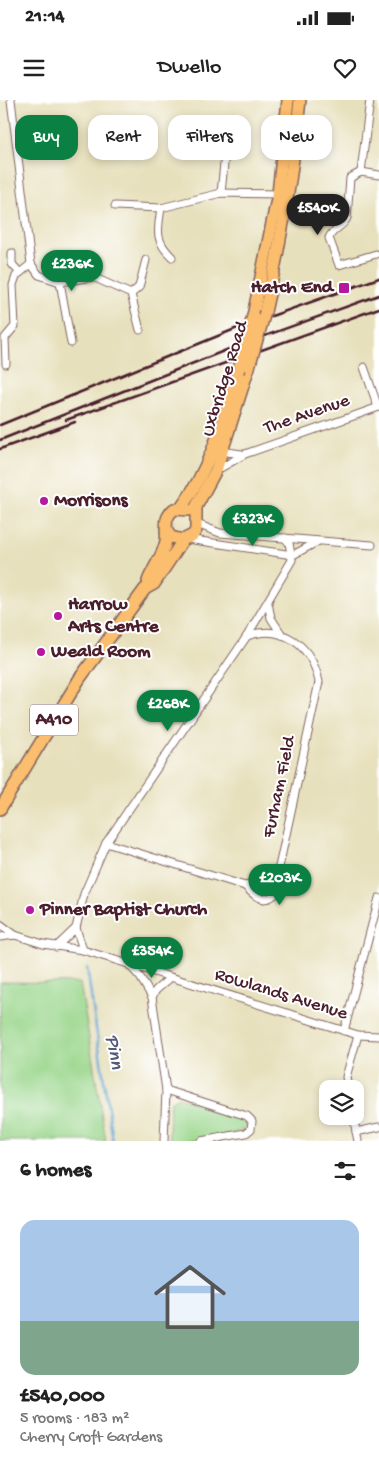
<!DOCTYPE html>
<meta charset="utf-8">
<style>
body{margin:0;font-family:"Gochi Hand",sans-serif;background:#f6f6f6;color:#222;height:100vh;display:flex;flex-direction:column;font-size:19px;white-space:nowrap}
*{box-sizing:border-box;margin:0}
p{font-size:16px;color:#767676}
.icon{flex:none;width:28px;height:28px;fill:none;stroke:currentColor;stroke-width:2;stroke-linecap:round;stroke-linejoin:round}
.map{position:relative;height:1041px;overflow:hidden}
.details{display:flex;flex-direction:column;background:#fff;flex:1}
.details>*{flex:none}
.top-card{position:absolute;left:15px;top:15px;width:350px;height:45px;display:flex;gap:10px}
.tools{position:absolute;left:319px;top:980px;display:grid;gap:10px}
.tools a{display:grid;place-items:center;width:45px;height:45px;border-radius:10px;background:#fff;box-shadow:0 2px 8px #0003;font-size:25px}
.price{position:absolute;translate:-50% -42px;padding:0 11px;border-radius:18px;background:#0b8043;color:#fff;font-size:16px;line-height:32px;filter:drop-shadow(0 1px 2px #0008)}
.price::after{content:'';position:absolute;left:50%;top:30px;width:15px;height:11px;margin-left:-8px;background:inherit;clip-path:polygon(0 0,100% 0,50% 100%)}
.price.current{background:#222;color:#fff}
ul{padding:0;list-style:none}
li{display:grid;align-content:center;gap:10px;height:265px;padding:0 20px}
li span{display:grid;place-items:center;height:155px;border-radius:15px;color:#555}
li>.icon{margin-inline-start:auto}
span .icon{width:90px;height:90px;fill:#fffc;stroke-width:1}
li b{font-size:21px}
h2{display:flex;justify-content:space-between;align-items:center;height:60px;padding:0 20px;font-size:21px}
.tag{padding:0 18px;border-radius:15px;background:#fff;box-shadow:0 2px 8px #0003;font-size:18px;line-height:45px}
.tag.current{background:#0b8043;color:#fff}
.status{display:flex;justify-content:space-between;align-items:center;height:35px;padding:0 25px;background:#fff;direction:ltr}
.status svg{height:14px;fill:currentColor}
header{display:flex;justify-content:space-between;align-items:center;height:65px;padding:0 20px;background:#fff;font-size:22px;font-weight:600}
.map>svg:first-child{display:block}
.green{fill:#99d58a;stroke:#727a5a}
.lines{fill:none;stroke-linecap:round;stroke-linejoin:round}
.stream{stroke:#5ea4d3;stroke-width:2.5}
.street-casing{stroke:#81635e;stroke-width:9}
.primary-casing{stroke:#81635e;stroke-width:14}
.street{stroke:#fff;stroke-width:7}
.primary{stroke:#fbbd6e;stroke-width:11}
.rail{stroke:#4a1f2b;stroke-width:2.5}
.primary-bridge-casing{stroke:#81635e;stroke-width:14;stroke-linecap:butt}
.primary-bridge{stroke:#fbbd6e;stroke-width:11}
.poi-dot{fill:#b5179e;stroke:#fff;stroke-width:2}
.labels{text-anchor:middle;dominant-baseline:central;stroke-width:4;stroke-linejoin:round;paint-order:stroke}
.shield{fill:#fff;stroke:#80626b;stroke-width:1}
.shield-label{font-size:18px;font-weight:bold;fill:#4a1f2b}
.poi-label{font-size:19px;font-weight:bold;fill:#4a1f2b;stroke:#fff;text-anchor:start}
.street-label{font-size:19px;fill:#4a1f2b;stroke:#fff}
.water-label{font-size:20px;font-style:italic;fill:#535b77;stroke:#fff}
</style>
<div class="status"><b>21:14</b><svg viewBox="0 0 49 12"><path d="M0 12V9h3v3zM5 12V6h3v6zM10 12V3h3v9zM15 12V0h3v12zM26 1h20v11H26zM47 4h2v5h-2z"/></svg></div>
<header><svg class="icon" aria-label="menu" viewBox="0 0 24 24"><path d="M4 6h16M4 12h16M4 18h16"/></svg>Dwello<svg class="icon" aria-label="heart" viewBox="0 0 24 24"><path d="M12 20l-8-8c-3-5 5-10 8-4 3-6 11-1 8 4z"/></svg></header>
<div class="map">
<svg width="379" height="1041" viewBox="0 0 379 1041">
<rect width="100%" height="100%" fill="#fff"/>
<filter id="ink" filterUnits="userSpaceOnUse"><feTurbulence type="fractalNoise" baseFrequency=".02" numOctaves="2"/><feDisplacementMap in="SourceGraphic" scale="10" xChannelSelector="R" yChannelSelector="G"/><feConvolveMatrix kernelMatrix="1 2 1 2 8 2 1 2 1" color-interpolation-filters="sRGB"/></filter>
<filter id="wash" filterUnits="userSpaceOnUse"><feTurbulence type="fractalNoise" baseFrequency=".0096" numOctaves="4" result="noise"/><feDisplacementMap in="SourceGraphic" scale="20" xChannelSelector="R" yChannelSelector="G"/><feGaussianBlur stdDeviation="1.12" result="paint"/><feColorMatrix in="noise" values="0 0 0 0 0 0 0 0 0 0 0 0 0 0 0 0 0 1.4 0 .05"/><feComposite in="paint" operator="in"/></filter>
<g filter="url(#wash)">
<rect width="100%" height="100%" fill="#e7e0bc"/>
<!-- green -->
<g class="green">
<polygon points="0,882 80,883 106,1041 0,1041"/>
<path d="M178,997L245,1018L249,1025C236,1038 190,1041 171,1041L169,1035L170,1002Z"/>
</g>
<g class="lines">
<!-- stream -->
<polyline class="stream" points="87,868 113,1041"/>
</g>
</g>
<g filter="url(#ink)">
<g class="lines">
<!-- street casing -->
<g class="street-casing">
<g id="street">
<polyline points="11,0 31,164"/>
<polyline points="200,47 225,49"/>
<path d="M361,72L350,78L347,118C343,127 332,129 329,138L339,165L376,154"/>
<polyline points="361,72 370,0"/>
<polyline points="361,72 379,75"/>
<polyline points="221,93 228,25"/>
<polyline points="115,106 161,108 221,93 281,94"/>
<path d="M161,108C158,130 154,140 172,157"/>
<polyline points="12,153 12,164 20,173"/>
<polyline points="31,164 39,175 60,182 93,177 131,194 140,230"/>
<polyline points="60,182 71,243"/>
<polyline points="131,194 139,187 146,160"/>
<polyline points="6,264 5,238 15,226 13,185 16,176 31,164"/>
<polyline points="364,267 378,307"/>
<polyline points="219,351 242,354"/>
<polyline points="217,370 245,354 379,307"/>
<polyline points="197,424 220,433 372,445"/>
<polyline points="187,439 293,455 317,442"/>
<polyline points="268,503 271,518 282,535"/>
<path d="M106,743L245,786C261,784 269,779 279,767L319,582C312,546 283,523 247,536"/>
<path d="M245,786C260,803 270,804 284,784L279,767"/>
<polyline points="0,824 15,835"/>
<polyline points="76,828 84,794 106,743 247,536 292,460 289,443 285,438"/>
<polyline points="0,837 15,835 43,844 83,850 358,935 379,936"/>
<polyline points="56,847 76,828 83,850"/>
<polyline points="129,865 140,877 152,897 166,990 164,1041"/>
<polyline points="152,897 156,890 170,878"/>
<polyline points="344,931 379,798"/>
<polyline points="348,989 346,977 358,935"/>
<polyline points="166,990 247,1016 252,1021 251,1029 246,1033 201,1041"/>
<polyline points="353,1016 358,1041"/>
<polyline points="356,1032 379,1027"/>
</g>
</g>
<!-- primary casing -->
<g class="primary-casing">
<g id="primary">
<path d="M265,212C281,142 293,72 300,0"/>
<polyline points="253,216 278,94 288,0"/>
<path d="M181,408C211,367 223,320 238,272"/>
<polyline points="166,430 171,437 183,440 193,435 196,430 196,407 216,370 249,267"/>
<path d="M148,481C153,468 163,456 166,441C168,427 162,420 174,409L188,410"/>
<polyline points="0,709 80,578 145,489 154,484 183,440"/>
</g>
</g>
<!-- street -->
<use href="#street" class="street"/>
<!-- primary -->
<use href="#primary" class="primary"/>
<!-- rail -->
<g class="rail">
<polyline points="66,320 379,208"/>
<polyline points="0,325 235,229 379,178"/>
<polyline points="0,340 234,247 379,195"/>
<polyline points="0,349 75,322"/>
</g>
<!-- primary-bridge casing -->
<g class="primary-bridge-casing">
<g id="primary-bridge">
<polyline points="249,267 265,212"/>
<polyline points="238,272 253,216"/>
</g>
</g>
<!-- primary-bridge -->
<use href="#primary-bridge" class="primary-bridge"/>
</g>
</g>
<!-- markers -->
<g class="poi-dot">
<rect x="338" y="182" width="12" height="12" rx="2.5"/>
<circle cx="44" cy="401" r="5"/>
<circle cx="58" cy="516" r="5"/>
<circle cx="41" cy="552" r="5"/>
<circle cx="30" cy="810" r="5"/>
</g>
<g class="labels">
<!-- shield labels -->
<rect class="shield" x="30" y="604.5" width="48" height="31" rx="4"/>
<g class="shield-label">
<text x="54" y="620">A410</text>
</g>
<!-- poi labels -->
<g class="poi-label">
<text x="333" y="188" text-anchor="end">Hatch End</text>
<text x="54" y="401">Morrisons</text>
<text x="68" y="505">Harrow<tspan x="68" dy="22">Arts Centre</tspan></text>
<text x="51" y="552">Weald Room</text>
<text x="40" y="810">Pinner Baptist Church</text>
</g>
<!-- street labels -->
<g class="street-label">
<text transform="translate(226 279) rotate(-73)">Uxbridge Road</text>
<text transform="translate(307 315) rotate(-19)">The Avenue</text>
<text transform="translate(280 687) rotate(-78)">Furham Field</text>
<text transform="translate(281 895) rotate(17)">Rowlands Avenue</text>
</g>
<!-- water labels -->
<g class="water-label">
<text transform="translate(113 952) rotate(81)">Pinn</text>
</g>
</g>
</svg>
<div class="tools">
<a><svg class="icon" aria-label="layers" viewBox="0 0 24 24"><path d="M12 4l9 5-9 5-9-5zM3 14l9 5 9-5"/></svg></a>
</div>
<b class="price current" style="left:318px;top:136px">£540K</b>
<b class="price" style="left:72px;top:192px">£236K</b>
<b class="price" style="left:253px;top:447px">£323K</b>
<b class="price" style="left:168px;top:632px">£268K</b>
<b class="price" style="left:280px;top:806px">£203K</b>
<b class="price" style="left:152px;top:879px">£354K</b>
<div class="top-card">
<a class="tag current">Buy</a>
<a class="tag">Rent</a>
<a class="tag">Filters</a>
<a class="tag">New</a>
</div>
</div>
<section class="details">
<h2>6 homes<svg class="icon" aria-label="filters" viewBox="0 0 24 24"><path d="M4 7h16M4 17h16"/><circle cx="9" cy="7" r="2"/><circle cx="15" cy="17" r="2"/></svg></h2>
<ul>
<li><span style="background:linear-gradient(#a9c7e8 65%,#7fa58c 0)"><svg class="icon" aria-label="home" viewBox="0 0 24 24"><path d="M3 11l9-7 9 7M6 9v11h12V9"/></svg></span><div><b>£540,000</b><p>5 rooms · 183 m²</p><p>Cherry Croft Gardens</p></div></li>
</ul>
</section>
